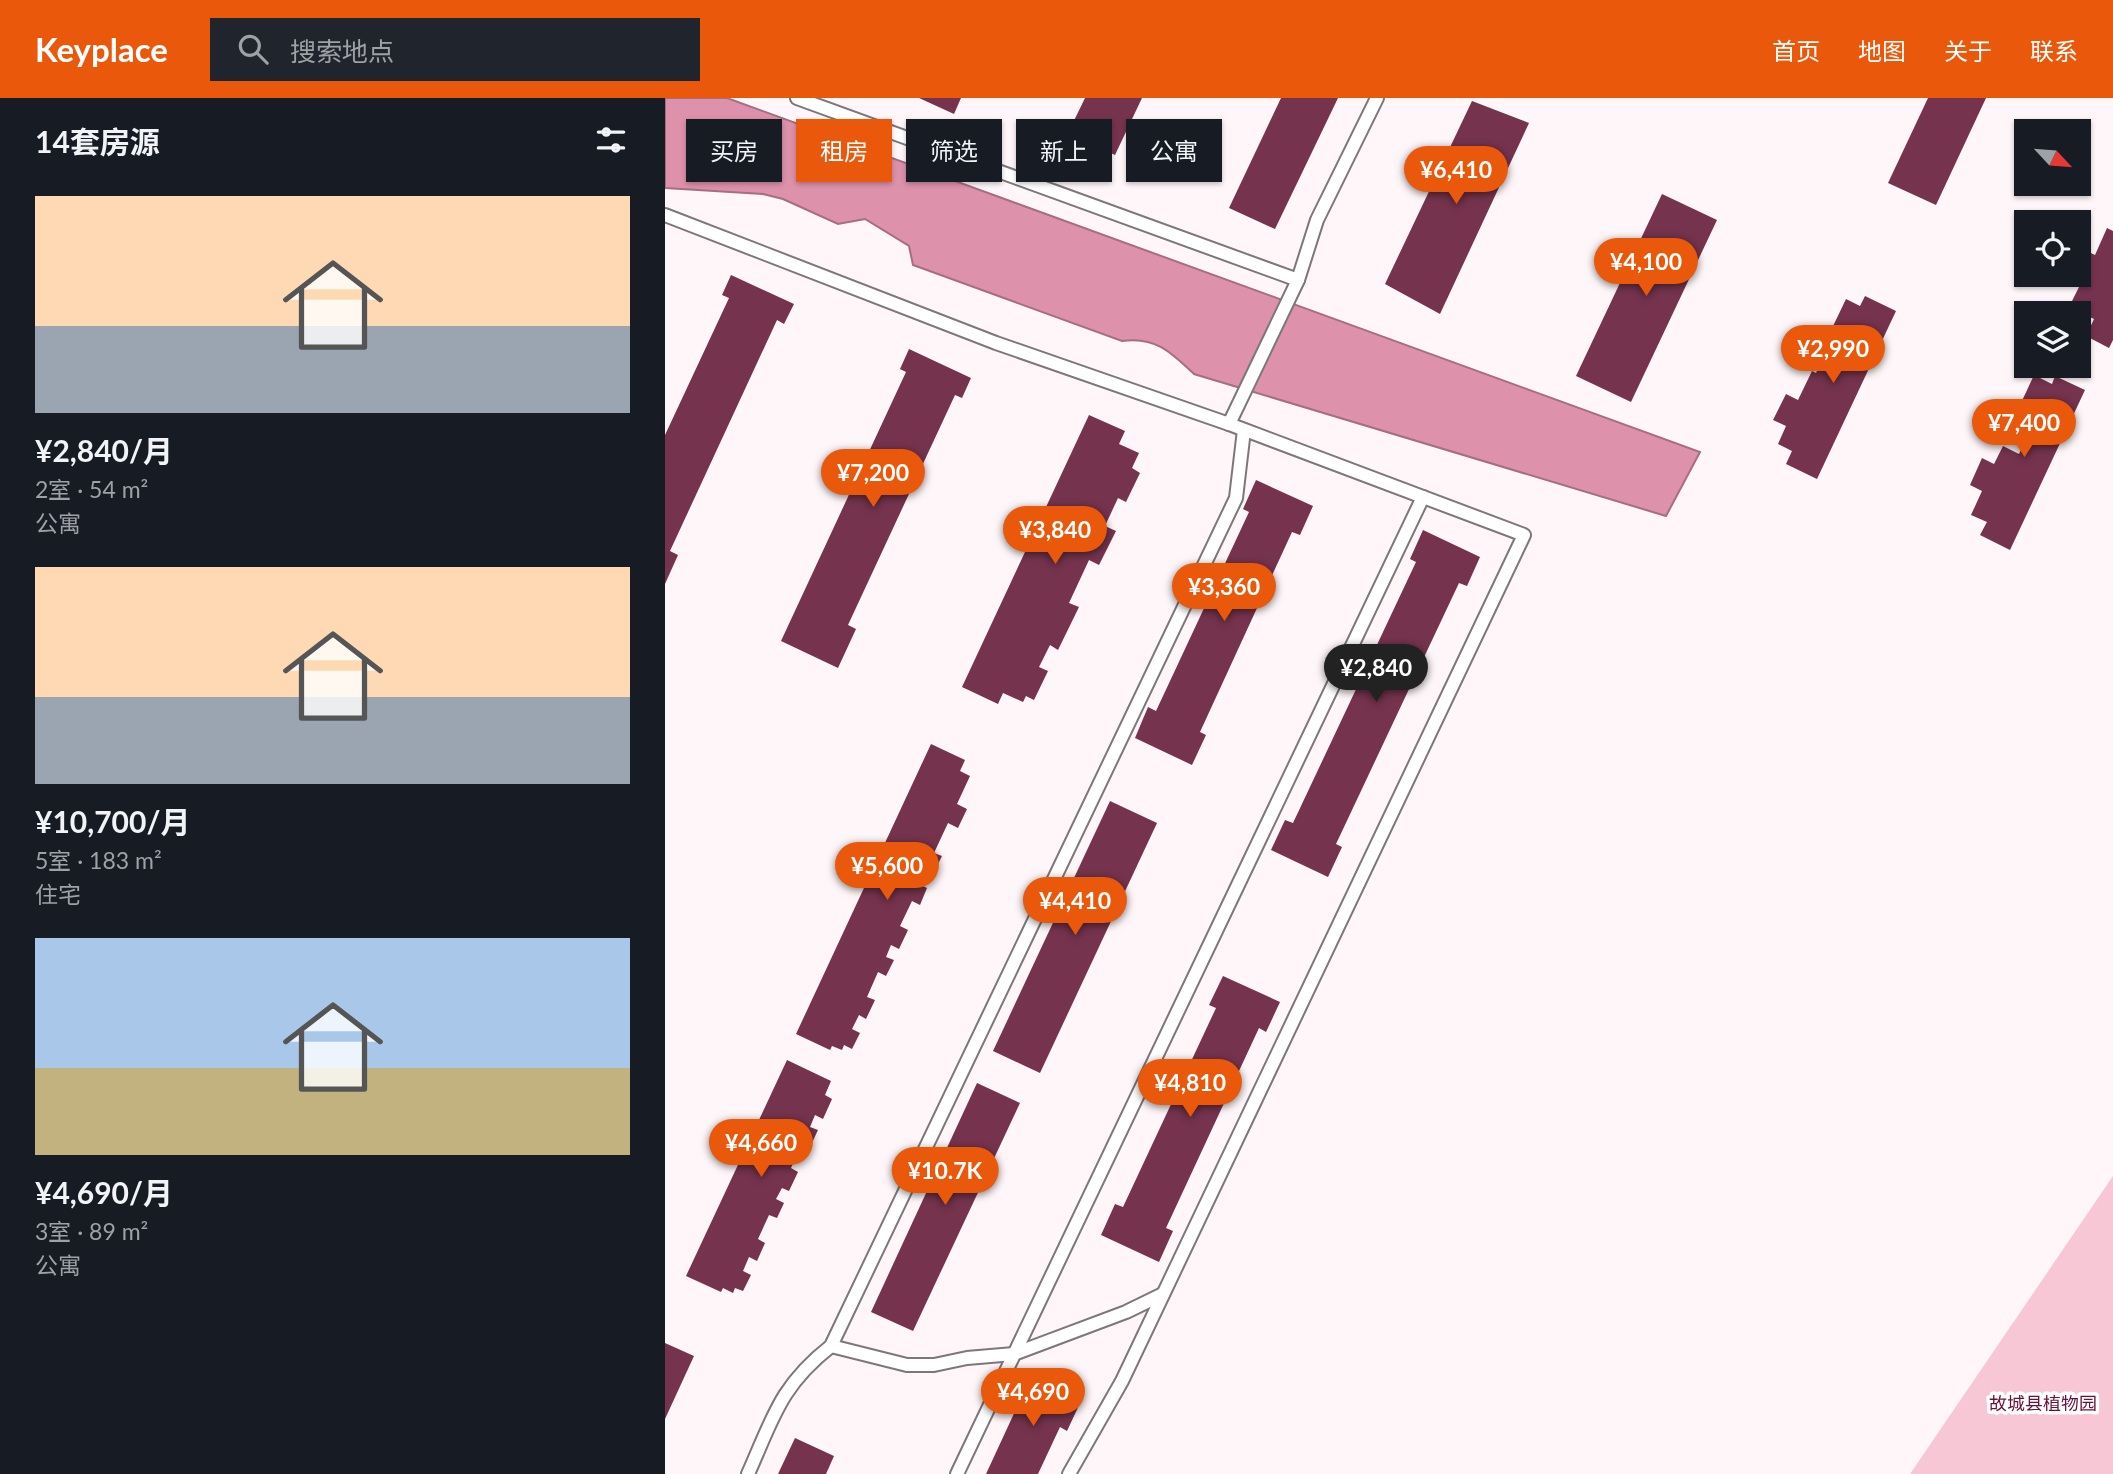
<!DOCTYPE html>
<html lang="zh">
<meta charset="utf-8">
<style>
body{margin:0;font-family:Lato,"Noto Sans SC",sans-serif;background:#20242c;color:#f1f3f6;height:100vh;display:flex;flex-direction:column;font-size:26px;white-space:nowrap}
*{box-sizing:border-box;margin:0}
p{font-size:23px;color:#9ea1a6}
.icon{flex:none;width:38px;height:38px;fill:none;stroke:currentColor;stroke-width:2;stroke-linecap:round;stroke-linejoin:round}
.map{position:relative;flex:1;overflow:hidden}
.sheet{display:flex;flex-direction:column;background:#171b24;width:665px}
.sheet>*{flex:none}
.banner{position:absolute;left:21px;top:21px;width:665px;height:63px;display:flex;gap:14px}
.needle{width:46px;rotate:116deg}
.tools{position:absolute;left:1349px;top:21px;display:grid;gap:14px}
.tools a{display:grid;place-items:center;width:77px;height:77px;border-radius:0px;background:#171b24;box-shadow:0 2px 5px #0004;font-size:35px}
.price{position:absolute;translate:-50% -60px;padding:0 16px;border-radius:24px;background:#ea580c;color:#fff;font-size:23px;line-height:46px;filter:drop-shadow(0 2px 4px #0008)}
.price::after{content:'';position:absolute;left:50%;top:42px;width:21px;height:16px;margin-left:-10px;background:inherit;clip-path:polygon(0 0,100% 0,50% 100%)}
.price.current{background:#222;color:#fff}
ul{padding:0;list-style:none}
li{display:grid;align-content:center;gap:14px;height:371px;padding:0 35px}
li span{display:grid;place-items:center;height:217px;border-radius:0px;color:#555}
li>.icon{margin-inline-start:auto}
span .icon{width:126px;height:126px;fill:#fffc;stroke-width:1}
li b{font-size:30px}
h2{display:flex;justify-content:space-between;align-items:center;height:84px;padding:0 35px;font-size:30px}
.chip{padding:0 24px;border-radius:0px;background:#171b24;box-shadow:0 2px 5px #0004;font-size:24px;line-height:63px}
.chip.current{background:#ea580c;color:#fff}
header{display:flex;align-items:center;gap:42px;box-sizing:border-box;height:98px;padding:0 35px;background:#ea580c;color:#fff}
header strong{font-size:33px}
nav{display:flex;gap:38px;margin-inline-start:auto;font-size:24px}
.search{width:490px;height:63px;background:#20242c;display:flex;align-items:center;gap:18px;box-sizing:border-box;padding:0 24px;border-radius:0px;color:#9ea1a6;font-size:26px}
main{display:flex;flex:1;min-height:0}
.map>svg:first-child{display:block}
.green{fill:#f7c7d6}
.water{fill:#de91ab;stroke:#a56e81;stroke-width:2}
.building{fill:#75334d}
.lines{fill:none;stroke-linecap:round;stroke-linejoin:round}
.lane-casing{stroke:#7e7779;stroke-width:16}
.lane{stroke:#fff;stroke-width:12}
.labels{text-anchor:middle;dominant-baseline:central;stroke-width:7;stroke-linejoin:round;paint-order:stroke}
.park-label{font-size:18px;fill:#6a103b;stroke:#fff}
</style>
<header>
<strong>Keyplace</strong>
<div class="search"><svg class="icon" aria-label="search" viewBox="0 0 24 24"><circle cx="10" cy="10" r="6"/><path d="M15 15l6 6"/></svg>搜索地点</div>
<nav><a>首页</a><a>地图</a><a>关于</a><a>联系</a></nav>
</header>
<main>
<section class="sheet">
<h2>14套房源<svg class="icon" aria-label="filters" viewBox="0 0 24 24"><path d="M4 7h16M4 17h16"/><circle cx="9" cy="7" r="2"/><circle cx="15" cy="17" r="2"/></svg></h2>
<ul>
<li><span style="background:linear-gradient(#ffd9b3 60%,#9aa5b1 0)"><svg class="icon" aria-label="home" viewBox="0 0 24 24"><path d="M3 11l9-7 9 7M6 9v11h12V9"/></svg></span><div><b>¥2,840/月</b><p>2室 · 54 m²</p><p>公寓</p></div></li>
<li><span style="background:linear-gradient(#ffd9b3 60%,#9aa5b1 0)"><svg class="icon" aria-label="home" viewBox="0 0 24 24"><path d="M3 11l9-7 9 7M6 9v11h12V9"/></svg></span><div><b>¥10,700/月</b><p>5室 · 183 m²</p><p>住宅</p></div></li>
<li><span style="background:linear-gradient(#a9c7e8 60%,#c2b280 0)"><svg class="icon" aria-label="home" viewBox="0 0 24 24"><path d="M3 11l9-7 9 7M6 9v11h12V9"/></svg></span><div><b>¥4,690/月</b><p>3室 · 89 m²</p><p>公寓</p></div></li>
</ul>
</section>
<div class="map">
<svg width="1448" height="1376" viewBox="0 0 1448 1376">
<rect width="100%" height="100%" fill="#fef6f8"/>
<!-- green -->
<polygon class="green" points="1448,1078 1448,1376 1245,1376"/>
<!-- water -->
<path class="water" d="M0,0H62L1035,354L1001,418L529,276C506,254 490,238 457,243L248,167L244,148L200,121L173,126L118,101L98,96L0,90Z"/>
<!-- building -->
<g class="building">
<polygon points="254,0 296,0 289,16"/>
<polygon points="420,0 477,0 450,57 403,35"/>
<polygon points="616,0 673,0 610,131 564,110"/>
<polygon points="1263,0 1321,0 1271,107 1223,85"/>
<polygon points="807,3 864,25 775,216 720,186"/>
<polygon points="997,96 1052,122 966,304 911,278"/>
<polygon points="1442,130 1448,133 1448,242 1444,250 1421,238 1429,221 1404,209 1416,185 1406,181 1408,177 1414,177 1414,165 1420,152 1430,157"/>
<polygon points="66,177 129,206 119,226 112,222 5,453 13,457 0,486 0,337 64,200 57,197"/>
<polygon points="1200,198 1231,213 1152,381 1121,366 1127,353 1113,346 1121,328 1108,322 1121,296 1133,302 1147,273 1151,275 1162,251 1158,249 1181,201 1195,208"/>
<polygon points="244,251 306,280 297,300 290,297 183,527 191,531 173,570 116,543 241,274 235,271"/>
<polygon points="1369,277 1387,286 1390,278 1420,292 1345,452 1315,437 1322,424 1306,417 1317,393 1305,387 1317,360 1329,366 1338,348 1354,356 1361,341 1343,333"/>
<polygon points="424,317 460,333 454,346 474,355 467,370 475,375 461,404 453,400 440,428 451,433 434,467 424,462 404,505 414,509 393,552 385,547 374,569 383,573 369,602 361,598 358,604 338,595 333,606 297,589"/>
<polygon points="591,382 648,408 635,437 627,434 535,634 541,637 527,667 470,640 483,609 491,613 584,414 578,411"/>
<polygon points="758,432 815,459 802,488 794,485 671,746 677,749 663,779 606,752 620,722 628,725 751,464 745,461"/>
<polygon points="266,646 300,662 295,673 305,678 292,706 302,711 293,730 283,725 269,755 277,758 267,778 260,775 254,786 262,790 255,807 247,803 235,828 243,832 234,851 226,847 221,859 229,862 221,878 213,874 202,899 210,902 201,921 194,917 187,931 195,935 187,951 179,947 177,952 167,948 165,952 131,936"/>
<polygon points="445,703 492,725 375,975 328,953"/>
<polygon points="558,878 615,904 601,934 594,930 501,1130 508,1133 494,1164 436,1137 450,1106 458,1109 551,910 544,907"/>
<polygon points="122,962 166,983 160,997 167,1001 158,1021 150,1017 145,1029 153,1032 145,1049 137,1045 126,1070 133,1074 124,1093 117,1090 111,1101 119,1105 112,1120 104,1117 93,1141 100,1145 92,1163 84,1159 78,1173 86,1177 78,1193 70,1190 68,1195 58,1190 56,1194 21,1178"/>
<polygon points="312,985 355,1005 248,1233 206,1214"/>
<polygon points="0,1245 29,1258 0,1321"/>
<polygon points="359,1277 416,1303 402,1333 395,1329 373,1376 321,1376 352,1309 345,1306"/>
<polygon points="130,1340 169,1358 161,1376 113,1376"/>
</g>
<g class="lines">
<!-- lane casing -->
<g class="lane-casing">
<g id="lane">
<polyline points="132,0 633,182 564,326"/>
<polyline points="0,117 331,245 564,326 859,437 457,1283 404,1376"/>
<polyline points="633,182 652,122 712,0"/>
<polyline points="166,1248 242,1267 269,1267 302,1260 349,1256 461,1214 498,1196"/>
<path d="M83,1376C108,1320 115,1288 166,1248L571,400L579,332"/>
<polyline points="292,1376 758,399"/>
</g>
</g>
<!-- lane -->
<use href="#lane" class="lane"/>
</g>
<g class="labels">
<!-- park labels -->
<g class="park-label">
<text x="1378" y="1305">故城县植物园</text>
</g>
</g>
</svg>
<div class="tools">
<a><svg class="needle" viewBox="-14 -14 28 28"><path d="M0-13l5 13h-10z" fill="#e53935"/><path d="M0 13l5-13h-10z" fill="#9ea1a6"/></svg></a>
<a><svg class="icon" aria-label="locate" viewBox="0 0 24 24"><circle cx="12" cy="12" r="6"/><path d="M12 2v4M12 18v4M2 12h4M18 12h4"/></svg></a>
<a><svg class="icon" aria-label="layers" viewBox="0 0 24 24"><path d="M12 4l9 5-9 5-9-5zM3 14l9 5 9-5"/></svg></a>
</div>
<b class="price" style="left:791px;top:108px">¥6,410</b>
<b class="price" style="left:981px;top:200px">¥4,100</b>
<b class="price" style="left:1168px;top:287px">¥2,990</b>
<b class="price" style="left:1359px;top:361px">¥7,400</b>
<b class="price" style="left:208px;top:411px">¥7,200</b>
<b class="price" style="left:390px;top:468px">¥3,840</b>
<b class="price" style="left:559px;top:525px">¥3,360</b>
<b class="price current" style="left:711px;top:606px">¥2,840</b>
<b class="price" style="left:222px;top:804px">¥5,600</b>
<b class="price" style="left:410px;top:839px">¥4,410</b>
<b class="price" style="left:525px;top:1021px">¥4,810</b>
<b class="price" style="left:96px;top:1081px">¥4,660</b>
<b class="price" style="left:280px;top:1109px">¥10.7K</b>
<b class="price" style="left:368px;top:1330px">¥4,690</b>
<div class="banner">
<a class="chip">买房</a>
<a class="chip current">租房</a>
<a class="chip">筛选</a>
<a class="chip">新上</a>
<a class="chip">公寓</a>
</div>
</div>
</main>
